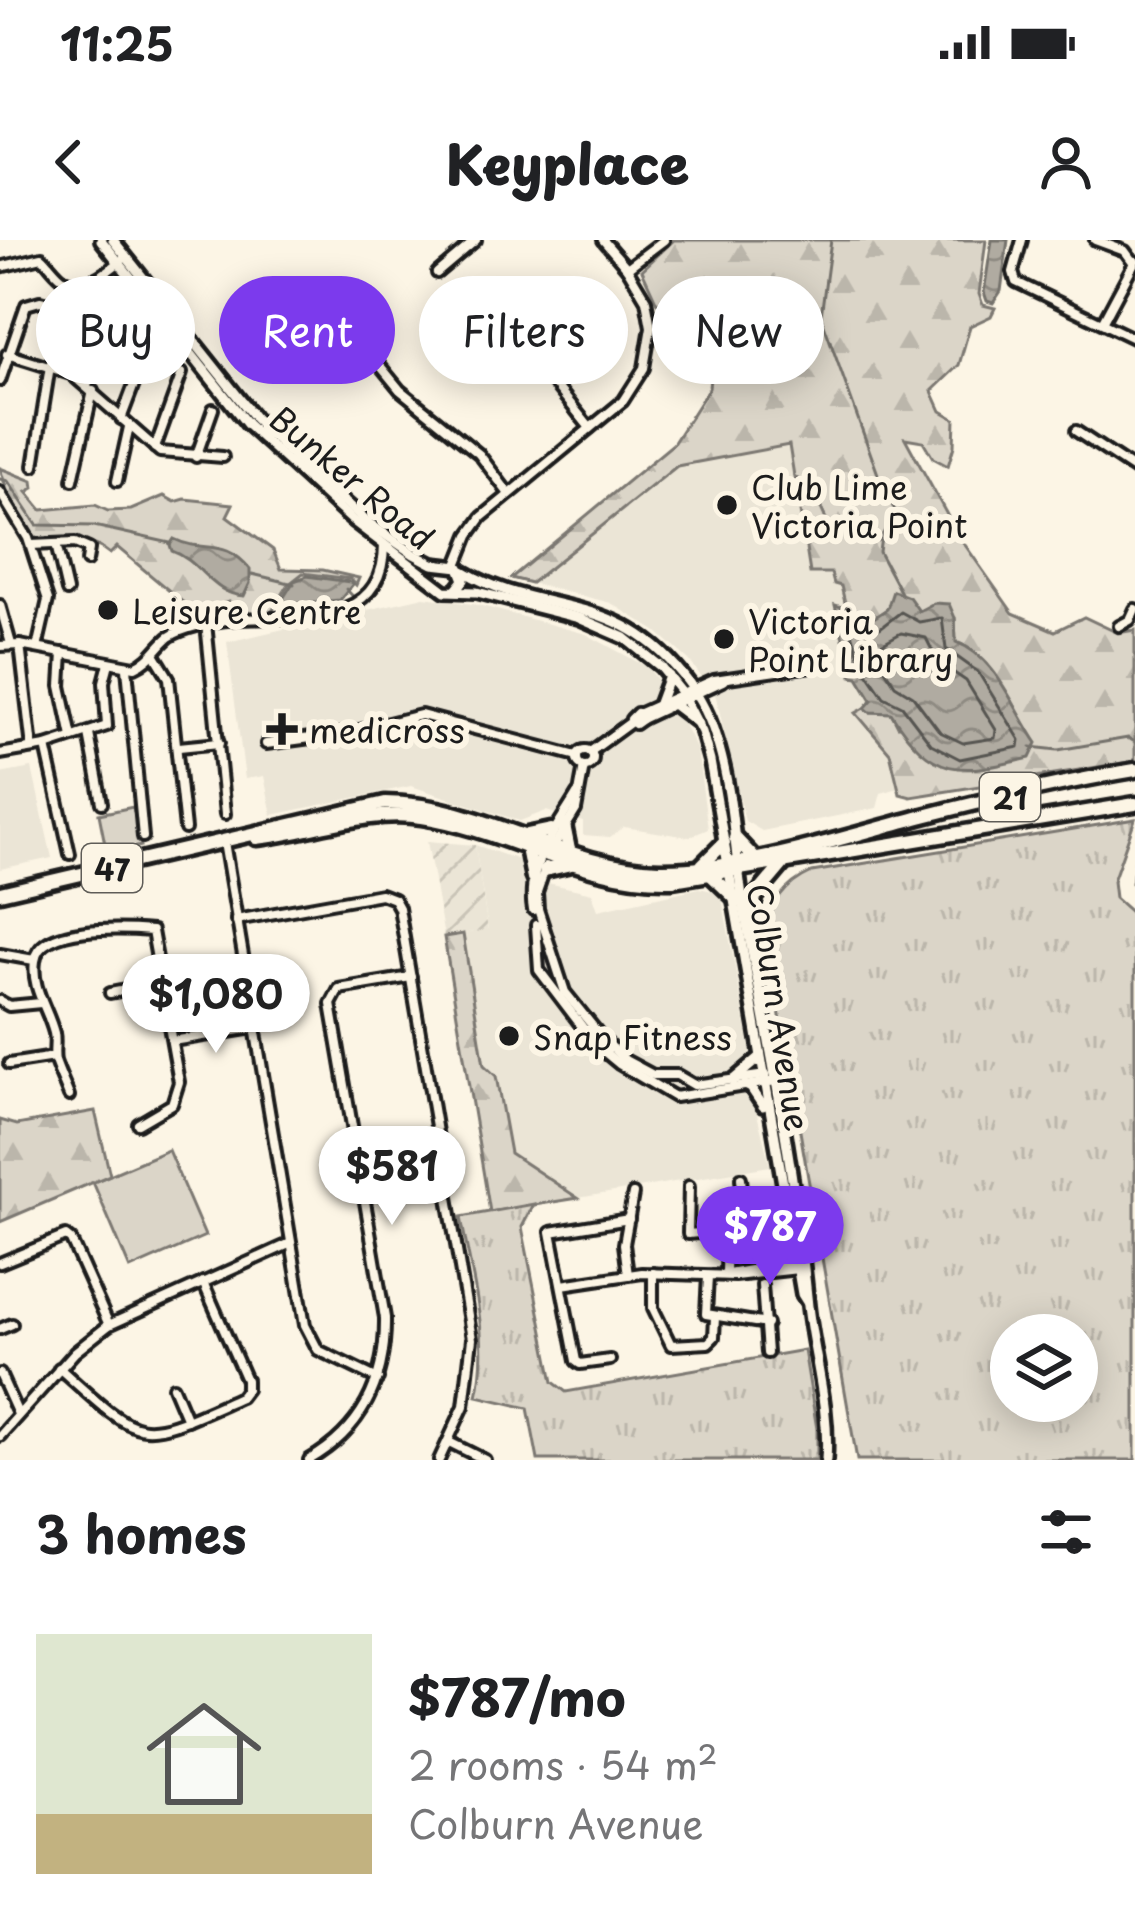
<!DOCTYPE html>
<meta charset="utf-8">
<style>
body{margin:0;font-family:"Playpen Sans",sans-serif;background:#f2f2f2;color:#202124;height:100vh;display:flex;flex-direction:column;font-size:45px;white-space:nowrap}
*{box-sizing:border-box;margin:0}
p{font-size:39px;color:#757577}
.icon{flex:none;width:66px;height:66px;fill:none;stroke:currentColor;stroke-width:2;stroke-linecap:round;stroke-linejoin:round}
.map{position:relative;height:1220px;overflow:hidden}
.panel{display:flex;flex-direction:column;background:#fff;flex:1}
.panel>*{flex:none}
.guide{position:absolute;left:36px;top:36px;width:1065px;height:108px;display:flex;gap:24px}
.fabs{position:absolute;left:990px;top:1074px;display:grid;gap:24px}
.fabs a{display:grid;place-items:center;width:108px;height:108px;border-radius:50%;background:#fff;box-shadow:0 6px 30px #0003;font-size:60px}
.price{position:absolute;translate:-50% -102px;padding:0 27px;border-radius:42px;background:#fff;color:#222;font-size:39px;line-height:78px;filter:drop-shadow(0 3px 6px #0008)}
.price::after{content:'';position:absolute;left:50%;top:72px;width:36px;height:27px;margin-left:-18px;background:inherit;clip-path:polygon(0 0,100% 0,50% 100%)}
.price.selected{background:#7c3aed;color:#fff}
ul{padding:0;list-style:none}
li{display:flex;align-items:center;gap:36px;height:300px;padding:0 36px}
li span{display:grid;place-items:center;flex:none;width:336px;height:240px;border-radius:0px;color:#555}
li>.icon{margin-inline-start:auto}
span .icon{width:144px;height:144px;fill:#fffc;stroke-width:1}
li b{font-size:51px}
h2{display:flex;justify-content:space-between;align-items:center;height:144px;padding:0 36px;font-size:51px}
.pill{padding:0 42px;border-radius:54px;background:#fff;box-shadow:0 6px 30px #0003;font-size:42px;line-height:108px}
.pill.selected{background:#7c3aed;color:#fff}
.status{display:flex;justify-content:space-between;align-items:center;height:84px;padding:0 60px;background:#fff;direction:ltr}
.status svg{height:33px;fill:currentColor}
header{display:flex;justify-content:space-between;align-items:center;height:156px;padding:0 36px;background:#fff;font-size:54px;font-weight:800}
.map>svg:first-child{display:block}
.built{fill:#ebe5d6}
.industrial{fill:url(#industrial-furrows)}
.grass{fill:#dbd5c8;stroke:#7c7872;stroke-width:3}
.forest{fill:url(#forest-firs);stroke:#7c7872;stroke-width:3}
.park{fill:url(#park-tufts);stroke:#7c7872;stroke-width:3;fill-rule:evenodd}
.water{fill:url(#water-waves);stroke:#75726c;stroke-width:3}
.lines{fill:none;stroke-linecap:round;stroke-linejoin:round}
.shore{stroke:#575551;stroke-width:3}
.stream{stroke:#75726c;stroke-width:3}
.minor-casing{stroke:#1c1c1c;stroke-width:16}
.major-casing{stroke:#1c1c1c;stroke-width:18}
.highway-casing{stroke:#1c1c1c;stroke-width:21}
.minor{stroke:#fcf5e5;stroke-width:8}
.major{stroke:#fcf5e5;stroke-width:9}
.highway{stroke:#fcf5e5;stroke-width:12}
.poi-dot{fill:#1c1c1c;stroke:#fcf5e5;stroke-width:4.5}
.labels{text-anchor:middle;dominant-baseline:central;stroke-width:12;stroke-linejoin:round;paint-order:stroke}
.shield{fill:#fcf5e5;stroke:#5f5d58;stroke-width:3}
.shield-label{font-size:30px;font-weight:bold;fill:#1c1c1c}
.street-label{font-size:33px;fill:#1c1c1c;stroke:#fcf5e5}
.poi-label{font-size:33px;fill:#1c1c1c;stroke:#fcf5e5;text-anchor:start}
</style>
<div class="status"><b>11:25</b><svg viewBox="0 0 49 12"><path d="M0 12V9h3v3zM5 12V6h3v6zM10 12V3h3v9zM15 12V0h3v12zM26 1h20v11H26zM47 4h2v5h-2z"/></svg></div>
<header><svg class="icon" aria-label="back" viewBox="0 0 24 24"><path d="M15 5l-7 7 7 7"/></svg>Keyplace<svg class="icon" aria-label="person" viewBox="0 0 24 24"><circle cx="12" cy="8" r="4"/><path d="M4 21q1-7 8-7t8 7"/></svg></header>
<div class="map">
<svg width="1135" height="1220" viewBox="0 0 1135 1220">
<defs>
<pattern id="industrial-furrows" width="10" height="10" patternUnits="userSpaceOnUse" patternTransform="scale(3)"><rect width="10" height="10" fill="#ebe5d6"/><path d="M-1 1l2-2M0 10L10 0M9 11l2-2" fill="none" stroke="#c9c4b7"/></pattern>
<pattern id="forest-firs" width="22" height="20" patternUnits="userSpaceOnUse" patternTransform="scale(3)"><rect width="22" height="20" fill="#dbd5c8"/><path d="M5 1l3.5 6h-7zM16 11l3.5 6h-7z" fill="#bbb6ab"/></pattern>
<pattern id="park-tufts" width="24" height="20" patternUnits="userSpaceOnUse" patternTransform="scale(3)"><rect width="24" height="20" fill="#dbd5c8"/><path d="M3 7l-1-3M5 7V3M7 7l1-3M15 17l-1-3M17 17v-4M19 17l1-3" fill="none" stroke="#bbb6ab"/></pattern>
<pattern id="water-waves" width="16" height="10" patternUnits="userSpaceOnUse" patternTransform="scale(3)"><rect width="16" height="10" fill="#b0aba1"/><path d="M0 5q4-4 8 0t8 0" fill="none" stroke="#8e8a82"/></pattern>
</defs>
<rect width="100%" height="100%" fill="#fcf5e5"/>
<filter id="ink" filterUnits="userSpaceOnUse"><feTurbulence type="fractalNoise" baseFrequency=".00833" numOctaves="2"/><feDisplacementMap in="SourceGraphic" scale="24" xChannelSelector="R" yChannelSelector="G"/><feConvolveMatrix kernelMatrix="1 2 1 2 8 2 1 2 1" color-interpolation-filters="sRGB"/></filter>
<g filter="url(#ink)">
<!-- built -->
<g class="built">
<polygon points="820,199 857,436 872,460 857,473 890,513 899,548 881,553 877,568 762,591 745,581 716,457 689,420 656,391 611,363 531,343 677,226"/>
<polygon points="424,357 478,365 586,394 647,427 668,453 697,510 708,589 689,597 624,587 610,597 583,595 583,582 546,571 520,581 411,546 272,575 264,536 245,539 227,402"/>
<polygon points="32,528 52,618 0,629 0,534"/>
<polygon points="475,605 519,620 521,637 592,653 598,670 699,648 721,653 751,813 740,829 744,854 756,870 770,926 578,958 510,913 496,836 484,825 463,694 488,689"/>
</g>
<!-- industrial -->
<polygon class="industrial" points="427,601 475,605 488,690 444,697"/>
<!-- grass -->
<g class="grass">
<path d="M794,236C809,247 821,261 826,280L818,294L803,289Z"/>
<polygon points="133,567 141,606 107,614 99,574"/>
<polygon points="168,910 205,996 130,1029 93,942"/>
</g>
<!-- forest -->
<g class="forest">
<polygon points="674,0 986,0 979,54 983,65 995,68 991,76 970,86 959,125 932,151 941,171 955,179 954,206 948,226 933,218 923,201 905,198 958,295 1013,373 1055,391 1084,377 1118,393 1135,390 1135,521 911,557 900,554 890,513 856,473 865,468 870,472 891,472 898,486 1024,484 987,424 956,403 955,378 887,369 875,377 847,371 841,346 834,344 831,333 810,333 803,289 818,294 826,279 814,253 794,236 789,205 677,226 531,343 511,338 673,204 709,148 716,74 657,63 642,30"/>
<path d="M0,228L33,241L34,248L27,252L42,270L95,265L108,271L131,270L164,256L175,262L185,259L233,264L227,276L273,310L281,329L323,330L359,338L356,345L350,339L303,333L289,344L271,373L231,371L229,362L192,370L117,307L110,314C89,296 60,299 34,300L12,267Z"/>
<polygon points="463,694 484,825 496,836 510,913 578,958 490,972 444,697"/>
<polygon points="95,871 110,935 0,982 0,880 17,885"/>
</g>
<!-- park -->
<g class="park">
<path d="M1135,579L1113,641L1115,658L1135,676V1220H857L766,695C769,665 785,644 812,632ZM1011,1095H1077V1161H1011Z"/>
<path d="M534,964L522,987L553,1142L566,1152L804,1110L817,1189V1220H538L528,1168L477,1156C491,1097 471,1035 461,977Z"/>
</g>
<!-- water -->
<g class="water">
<polygon points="992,0 1008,0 1001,51 993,63 987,61 984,52"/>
<path d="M174,299C204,314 224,297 250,329V343L244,356C211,354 201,321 172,311L170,305Z"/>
<polygon points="307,336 350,342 353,344 340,360 279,365 294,341"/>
<path d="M893,351L909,357L919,371L934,363L949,364L955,378L956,402C997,417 1014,470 1037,503L1030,518C960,535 932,539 891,473L870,472L865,468L872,460L858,437L852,436L835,365L875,377L887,369Z"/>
</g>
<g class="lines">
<!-- shore -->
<g class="shore">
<polygon points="901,372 919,382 942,378 946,409 978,432 1020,500 1019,507 960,519 931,504 902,466 884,457 862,425 851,390 856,386 880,388"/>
<polygon points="901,393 926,398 938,422 966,441 996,490 995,498 963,503 940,492 913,456 895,445 872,409"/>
</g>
<!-- stream -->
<g class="stream">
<polyline points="831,0 821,76 879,237 896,273 881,297 879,312 902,355"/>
<polyline points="0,239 8,241 37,285 94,286 170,303"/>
<polyline points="252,334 294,344"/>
<polyline points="346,349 365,369"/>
<polyline points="1031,507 1058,510 1128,498 1135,502"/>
<polyline points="1135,617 1132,644 1135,649"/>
</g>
<!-- minor casing -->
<g class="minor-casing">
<g id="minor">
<polyline points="1022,0 1013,32 1016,42 1135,99"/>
<polyline points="1095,0 1125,11 1133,22"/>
<path d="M0,27L42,17C49,23 56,35 65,40C84,51 109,31 123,19"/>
<polyline points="627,28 664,0"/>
<polyline points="437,33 476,0"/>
<polyline points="325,66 350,89 400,150 479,214 509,254"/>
<polyline points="1103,81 1135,21"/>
<polyline points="524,106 590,188"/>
<polyline points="7,114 71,134 160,212 223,217"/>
<polyline points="0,141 26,65 40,61 60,66 70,57 73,43"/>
<polyline points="87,146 116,68"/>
<polyline points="121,179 149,105"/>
<polyline points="1076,191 1135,230"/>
<polyline points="155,208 182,133"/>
<polyline points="196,217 213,169"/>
<polyline points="34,226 50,126 62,89"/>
<polyline points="73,240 93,151"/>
<polyline points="117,241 129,187"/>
<polyline points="0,252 28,298 48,360 37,408"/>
<polyline points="56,304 67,351"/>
<polyline points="31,305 75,303 89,309 87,321"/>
<polyline points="457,325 469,295 482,277 623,161 644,128 651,87 646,60 627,28 603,0"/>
<polyline points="0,365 11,404"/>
<polyline points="206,383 225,574"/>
<polyline points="1119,386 1130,380 1135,369"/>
<polyline points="20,405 32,508"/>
<path d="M0,406L20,405L135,427C151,420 157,407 169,397C179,390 193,387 204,384C263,367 384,404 384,305"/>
<polyline points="63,413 61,446 72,497"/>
<polyline points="155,415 169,438 185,589"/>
<polyline points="127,428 143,597"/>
<polygon points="637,473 642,479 635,484 631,479"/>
<polyline points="638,474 714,440 818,425"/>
<polyline points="642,479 723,441"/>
<polyline points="89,494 102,563"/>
<polyline points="266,504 348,493 421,475 577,516"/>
<polyline points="46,506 70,614"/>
<polyline points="179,507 219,503"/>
<circle cx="585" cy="518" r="8"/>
<polyline points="590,512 631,482"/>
<polyline points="0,514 46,506 107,486 104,442 109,423"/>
<polyline points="224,602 305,1085 318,1110 378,1139"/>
<polyline points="553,607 576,570 584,526"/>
<polyline points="546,626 537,652 538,669 565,752 603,799 625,820 653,835 677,835 694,845 766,835"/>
<path d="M533,670C525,625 556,590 577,554"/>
<polyline points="236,680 381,654 394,659 399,668 472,1099 464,1166 439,1220"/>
<polyline points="536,685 539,730 596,805 619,824 675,857 776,841"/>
<polyline points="0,714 34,720"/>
<polyline points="110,753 162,743"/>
<polyline points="0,761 9,766 41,763"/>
<polyline points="172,801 253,788"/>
<polyline points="9,824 54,817"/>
<path d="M69,856C65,845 59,833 55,821C53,812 56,802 54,793C48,769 31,748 35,721C39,684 125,689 152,691L179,842L172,864L138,884"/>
<polyline points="689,946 688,994 742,989 745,981 741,938"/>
<polyline points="0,1023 66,996 71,1000 109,1085"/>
<polyline points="653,1033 653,1068 671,1105 708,1103 714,1097 715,1077"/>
<polyline points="726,1034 727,991"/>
<polyline points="728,1034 801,1021"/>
<polyline points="628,1035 624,1004 633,954"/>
<polyline points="708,1036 706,1074 767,1084"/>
<polyline points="562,1045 642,1033 735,1036 798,1029"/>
<polyline points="762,1045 767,1113"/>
<polyline points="0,1089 12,1084"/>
<polyline points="610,1120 580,1124 576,1121 551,992 629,979"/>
<path d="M59,1128C145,1205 135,1203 240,1157L246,1149V1140L203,1042"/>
<polyline points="0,1134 18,1174"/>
<polyline points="173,1147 187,1180"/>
<polyline points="0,1196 75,1112 109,1085 291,1003"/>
<polyline points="449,1202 485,1220"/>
<path d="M309,1220C363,1189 386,1139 385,1078L331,764L339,749L411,737"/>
</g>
</g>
<!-- major casing -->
<g class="major-casing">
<g id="major">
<polyline points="101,0 247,184 352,280 445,351 477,352 579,378 625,398 661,427 682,453 702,492 710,521 802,1054 807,1062"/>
<polyline points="113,0 255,178 307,228 367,282 414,314 433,324 459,327 464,340 456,350"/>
<path d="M463,331C537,375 610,352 676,427C694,447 708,471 716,498C734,553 734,612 744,669C769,800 795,933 808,1066C814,1118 830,1167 826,1220"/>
<polyline points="659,463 669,436"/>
<polyline points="674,465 699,484"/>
<polyline points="732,841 759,818"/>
<polyline points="745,845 751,848 763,866"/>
</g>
</g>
<!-- highway casing -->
<g class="highway-casing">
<g id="highway">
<polyline points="564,585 569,610"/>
<polyline points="527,595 551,590"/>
<path d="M257,598C312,592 366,569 422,577C508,590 584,643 673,640L1135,564"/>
<polyline points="735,598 753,617"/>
<polyline points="527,608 533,638"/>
<polyline points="702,625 724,603"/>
<polyline points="545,630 571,624"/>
<polyline points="711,635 735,658"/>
<path d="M0,653L385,563C481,563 565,628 660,630C741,631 841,598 920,577C990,559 1063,542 1135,530"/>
<polyline points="750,693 755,657 782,625"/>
</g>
</g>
<!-- minor -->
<use href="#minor" class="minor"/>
<!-- major -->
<use href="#major" class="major"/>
<!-- highway -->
<use href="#highway" class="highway"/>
</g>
</g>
<!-- markers -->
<g class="poi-dot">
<circle cx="727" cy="265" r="12"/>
<circle cx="108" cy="370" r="12"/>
<circle cx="724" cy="399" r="12"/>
<path d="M276 471h12v12h12v12h-12v12h-12v-12h-12v-12h12z"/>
<circle cx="509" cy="796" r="12"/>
</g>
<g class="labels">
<!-- shield labels -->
<g class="shield">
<rect x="980" y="533" width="60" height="48" rx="9"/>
<rect x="82" y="604" width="60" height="48" rx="9"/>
</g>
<g class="shield-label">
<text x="1010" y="557">21</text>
<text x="112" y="628">47</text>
</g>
<!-- street labels -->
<g class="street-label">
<text transform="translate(353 237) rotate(40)">Bunker Road</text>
<text transform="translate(780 767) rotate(81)">Colburn Avenue</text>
</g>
<!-- poi labels -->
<g class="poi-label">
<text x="751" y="246">Club Lime<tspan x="751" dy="38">Victoria Point</tspan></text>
<text x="132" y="370">Leisure Centre</text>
<text x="748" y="380">Victoria<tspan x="748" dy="38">Point Library</tspan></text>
<text x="309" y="489">medicross</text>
<text x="533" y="796">Snap Fitness</text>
</g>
</g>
</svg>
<div class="fabs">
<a><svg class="icon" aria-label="layers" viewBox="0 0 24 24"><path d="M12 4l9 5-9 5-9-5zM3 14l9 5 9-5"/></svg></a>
</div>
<b class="price" style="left:216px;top:816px">$1,080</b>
<b class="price" style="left:392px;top:988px">$581</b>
<b class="price selected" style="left:770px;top:1048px">$787</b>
<div class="guide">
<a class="pill">Buy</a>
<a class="pill selected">Rent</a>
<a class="pill">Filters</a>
<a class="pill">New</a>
</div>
</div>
<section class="panel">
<h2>3 homes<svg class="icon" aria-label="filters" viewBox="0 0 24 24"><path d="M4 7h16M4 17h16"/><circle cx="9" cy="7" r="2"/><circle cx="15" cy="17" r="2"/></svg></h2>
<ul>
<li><span style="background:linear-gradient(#dfe7d0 75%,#c2b280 0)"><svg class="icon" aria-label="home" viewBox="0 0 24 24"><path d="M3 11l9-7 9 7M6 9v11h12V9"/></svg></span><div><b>$787/mo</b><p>2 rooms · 54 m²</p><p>Colburn Avenue</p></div></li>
</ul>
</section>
